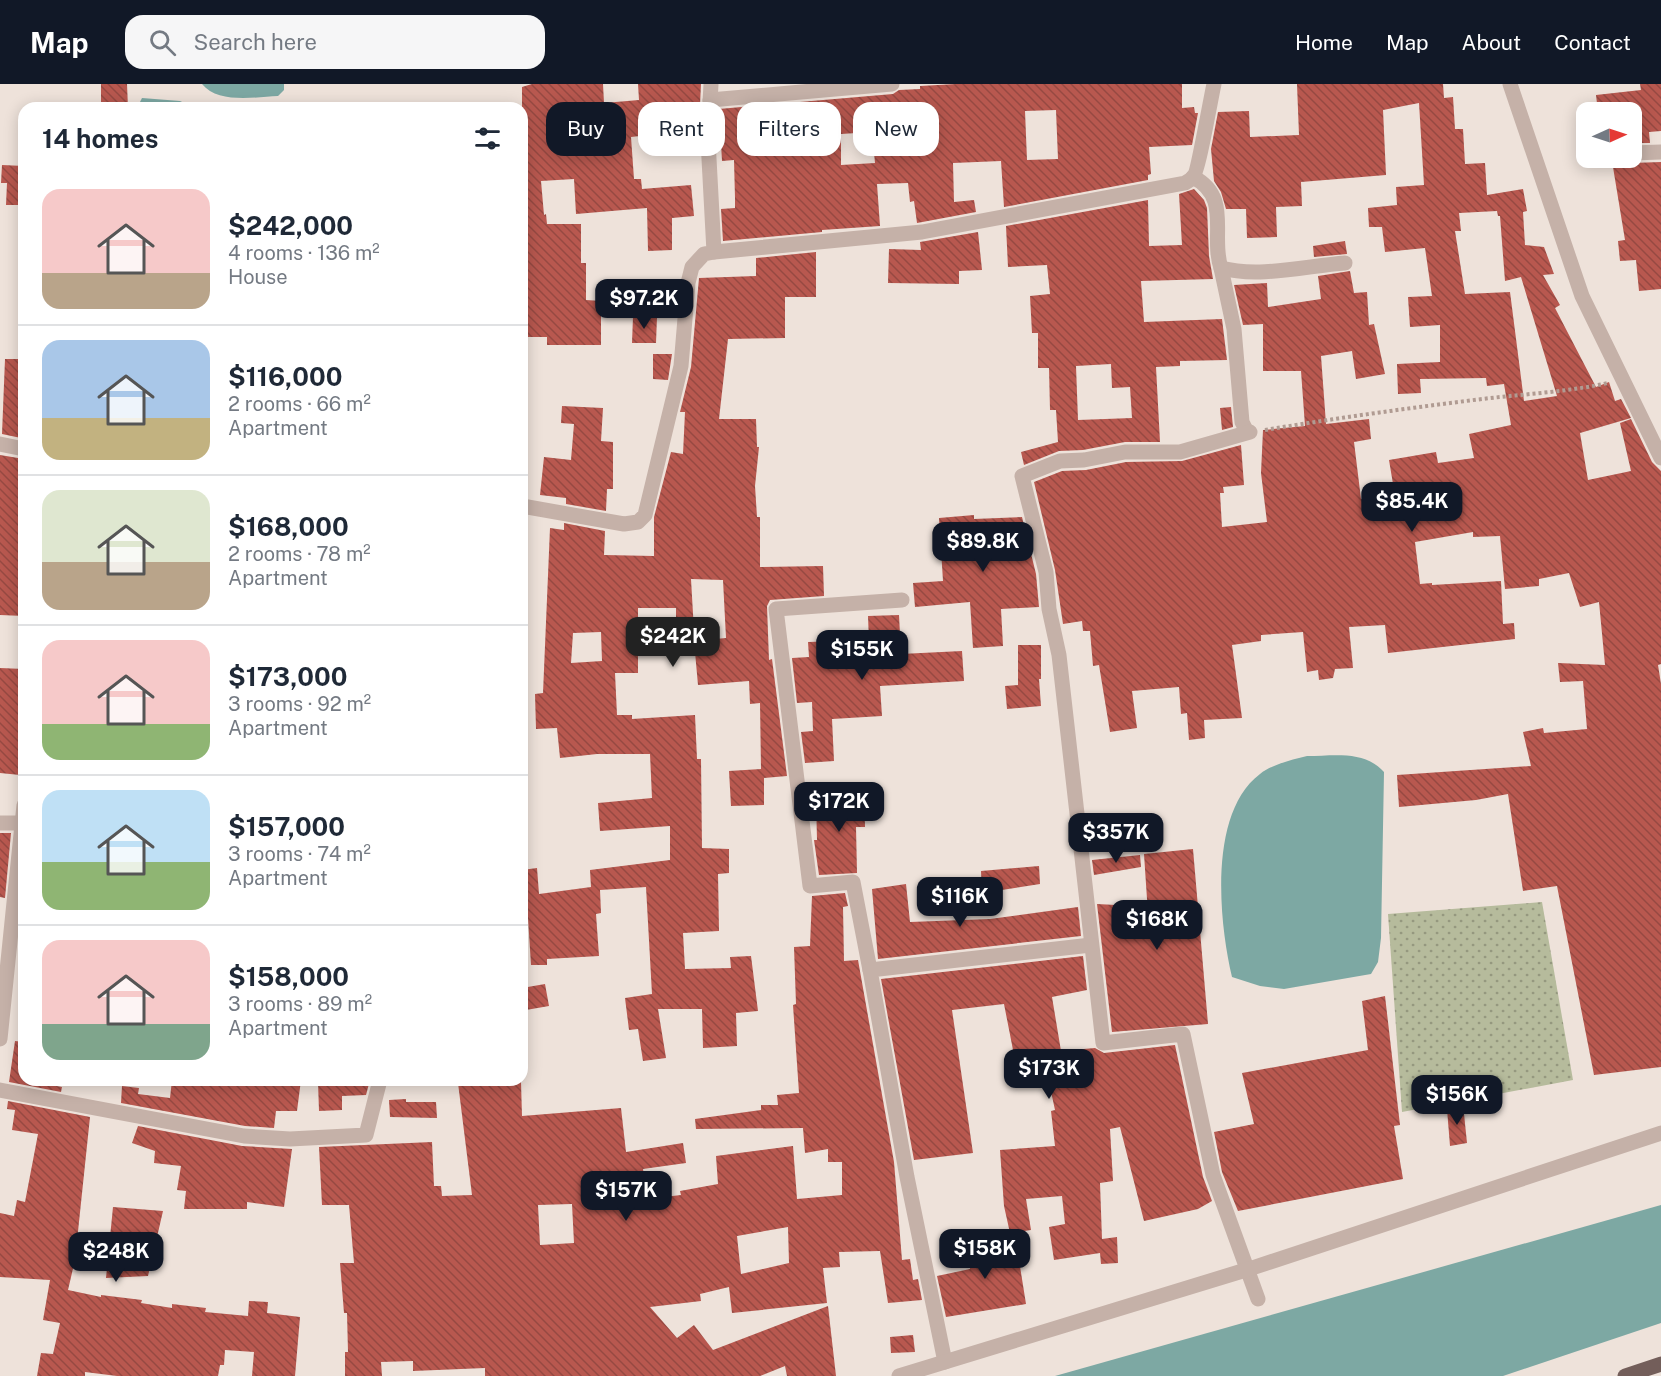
<!DOCTYPE html>
<meta charset="utf-8">
<style>
body{margin:0;font-family:"Public Sans",sans-serif;background:#f6f6f7;color:#1f2937;height:100vh;display:flex;flex-direction:column;font-size:22px;white-space:nowrap}
*{box-sizing:border-box;margin:0}
p{font-size:20px;color:#747a83}
.icon{flex:none;width:33px;height:33px;fill:none;stroke:currentColor;stroke-width:2;stroke-linecap:round;stroke-linejoin:round}
.map{position:relative;flex:1;overflow:hidden}
.panel{position:absolute;left:18px;top:18px;width:510px;height:984px;display:flex;flex-direction:column;background:#fff;border-radius:18px;box-shadow:0 3px 15px #0003}
.panel>*{flex:none}
.top-card{position:absolute;left:546px;top:18px;width:570px;height:54px;display:flex;gap:12px}
.needle{width:39px;rotate:87deg}
.buttons{position:absolute;left:1576px;top:18px;display:grid;gap:12px}
.buttons a{display:grid;place-items:center;width:66px;height:66px;border-radius:12px;background:#fff;box-shadow:0 3px 15px #0003;font-size:30px}
.price{position:absolute;translate:-50% -51px;padding:0 14px;border-radius:12px;background:#111827;color:#fff;font-size:20px;line-height:39px;filter:drop-shadow(0 2px 3px #0008)}
.price::after{content:'';position:absolute;left:50%;top:36px;width:18px;height:14px;margin-left:-9px;background:inherit;clip-path:polygon(0 0,100% 0,50% 100%)}
.price.selected{background:#222;color:#fff}
ul{padding:0;list-style:none}
li{display:flex;align-items:center;gap:18px;height:150px;padding:0 24px}
li+li{border-top:2px solid #e0e1e3}
li span{display:grid;place-items:center;flex:none;width:168px;height:120px;border-radius:18px;color:#555}
li>.icon{margin-inline-start:auto}
span .icon{width:72px;height:72px;fill:#fffc;stroke-width:1}
li b{font-size:26px}
h2{display:flex;justify-content:space-between;align-items:center;height:72px;padding:0 24px;font-size:26px}
.chip{padding:0 21px;border-radius:18px;background:#fff;box-shadow:0 3px 15px #0003;font-size:21px;line-height:54px}
.chip.selected{background:#111827;color:#fff}
header{display:flex;align-items:center;gap:36px;box-sizing:border-box;height:84px;padding:0 30px;background:#111827;color:#fff}
header strong{font-size:28px}
nav{display:flex;gap:33px;margin-inline-start:auto;font-size:21px}
.search{width:420px;height:54px;background:#f6f6f7;display:flex;align-items:center;gap:15px;box-sizing:border-box;padding:0 21px;border-radius:18px;color:#747a83;font-size:22px}
.map>svg:first-child{display:block}
.park{fill:url(#park-dots)}
.water{fill:#7da8a3}
.building{fill:url(#building-back-hatch);fill-rule:evenodd}
.lines{fill:none;stroke-linecap:round;stroke-linejoin:round}
.path{stroke:#b09b92;stroke-width:4;stroke-dasharray:3 3;stroke-linecap:butt}
.minor{stroke:#c5b1a8;stroke-width:15}
.primary{stroke:#735e5a;stroke-width:15}
</style>
<header>
<strong>Map</strong>
<div class="search"><svg class="icon" aria-label="search" viewBox="0 0 24 24"><circle cx="10" cy="10" r="6"/><path d="M15 15l6 6"/></svg>Search here</div>
<nav><a>Home</a><a>Map</a><a>About</a><a>Contact</a></nav>
</header>
<div class="map">
<svg width="1661" height="1292" viewBox="0 0 1661 1292">
<defs>
<pattern id="park-dots" width="8" height="8" patternUnits="userSpaceOnUse" patternTransform="scale(1.5)"><rect width="8" height="8" fill="#b6bb9c"/><path d="M2 2h.1M6 6h.1" fill="none" stroke="#95987f" stroke-width="1.8" stroke-linecap="round"/></pattern>
<pattern id="building-back-hatch" width="6" height="6" patternUnits="userSpaceOnUse" patternTransform="scale(1.5)"><rect width="6" height="6" fill="#b8584f"/><path d="M-1 5l2 2M0 0l6 6M5-1l2 2" fill="none" stroke="#964942"/></pattern>
</defs>
<rect width="100%" height="100%" fill="#eee2da"/>
<!-- park -->
<polygon class="park" points="1542,818 1573,996 1402,1028 1388,830"/>
<!-- water -->
<g class="water">
<path d="M202,0H284V6L278,12C255,13 218,20 202,0Z"/>
<polygon points="142,14 180,17 195,24 137,24"/>
<path d="M1307,672C1335,672 1364,666 1384,688L1381,854L1378,878L1371,890L1284,905L1260,902L1232,893C1219,838 1208,729 1260,690C1273,680 1291,676 1307,672Z"/>
<polygon points="1661,1121 1661,1239 1503,1292 1055,1292"/>
</g>
<!-- building -->
<g class="building">
<polygon points="101,0 127,0 128,24 101,24"/>
<polygon points="532,0 603,0 604,19 639,16 638,0 701,0 699,42 685,43 685,47 631,53 634,95 641,95 642,105 691,101 694,132 672,134 672,166 648,167 647,124 576,130 574,95 541,97 544,131 546,130 547,140 581,140 581,179 586,179 586,216 601,217 601,261 547,261 547,253 522,253 522,3"/>
<path d="M956,0H1182V24L1194,23L1195,29H1198L1192,61L1149,63L1151,90L1148,91V96L1004,123L1001,77L953,79L954,118L974,116L976,128L917,139L914,117L910,118L908,99L877,100L880,142L822,146V148L723,157L721,125L735,124V114L734,76L722,77L719,25L893,10L899,6L920,5V2ZM1056,26L1058,75L1027,76L1025,27ZM872,48L875,79L841,81V50Z"/>
<path d="M1297,0H1443L1444,14L1453,13L1455,45H1463L1465,80L1485,79L1487,111L1523,105L1527,127L1523,128L1525,161L1544,163L1554,190L1543,191L1560,221L1555,224L1596,303L1609,298L1615,317L1621,315L1631,334L1580,349L1588,396L1631,387L1620,339L1631,335L1652,378L1661,387V580L1658,581L1661,600V983L1594,991L1557,802L1523,807L1508,710L1476,716L1399,723L1397,691L1531,682L1523,648L1543,644L1544,649L1587,645L1583,597L1560,598L1558,579L1605,581L1599,518L1580,523L1569,489L1539,495V502L1505,505L1500,452L1473,453V448L1415,458L1420,500L1432,499V501L1501,497L1503,540L1514,539L1515,555L1388,569L1385,541L1349,543L1353,584L1335,585L1333,594L1319,596L1318,586L1307,588L1303,548L1261,551V557L1232,561L1242,634L1204,636L1205,654L1189,656L1187,629L1181,630L1179,603L1132,607L1137,644L1110,648L1099,581L1093,582L1090,547H1083L1082,537L1063,540L1055,486L1034,398L1062,387L1086,386L1126,378L1182,377L1241,361L1244,401L1223,403L1224,409H1220L1222,443L1267,438L1261,389L1263,346L1305,342L1301,287H1263V240L1243,241L1234,201L1267,199L1268,223L1321,215L1318,192L1350,187L1354,209L1367,208L1369,241L1374,240L1385,290L1356,295L1352,267L1321,272L1326,340L1369,335L1371,355L1354,358L1361,415L1395,412L1389,376L1436,368L1438,379L1474,374L1469,350L1511,341L1504,300L1487,302L1486,294L1420,295L1421,309L1398,310L1397,280L1440,278V241L1410,243L1408,213L1432,212L1425,164L1385,168L1382,143H1369L1368,124L1397,121L1396,103L1424,101L1419,19L1383,26L1386,91L1301,98L1302,122L1276,123L1277,153L1247,154L1246,125H1226L1221,108L1214,97L1211,65L1218,28L1249,27L1250,53L1299,51ZM1497,127L1498,132H1500L1505,197L1521,193L1557,312L1524,317L1510,208L1465,210L1455,147H1461L1459,129Z"/>
<polygon points="1640,0 1661,0 1661,47 1649,48 1650,59 1632,59 1632,28 1598,28 1596,11 1641,6"/>
<polygon points="1624,75 1632,79 1661,78 1661,205 1639,207 1636,176 1620,177 1618,157 1625,156 1612,77"/>
<polygon points="2,81 24,82 24,121 6,121 7,99 1,99"/>
<path d="M1194,105L1204,116L1207,124L1209,172L1213,195L1141,197L1144,238L1222,235L1227,276L1180,277V282L1156,283L1160,358H1125L1083,366L1059,367L1024,381L1021,368L1058,358L1056,326H1050L1049,284H1038V249H1032L1030,212L1050,210L1047,181L1008,183L1006,142L1148,116L1149,162L1182,161L1179,110ZM1111,280L1112,304L1130,303L1132,334L1078,336L1076,282Z"/>
<polygon points="978,148 982,186 959,187 959,200 888,199 889,165 921,166 920,158"/>
<polygon points="1345,157 1347,170 1314,173 1313,162"/>
<path d="M816,168V213H785V254L728,255L719,335H756L757,363H759L755,402L757,433H760V483L823,482L824,512L770,516L767,522L769,576L772,575L787,692L764,694V721L731,722L729,687L761,685L760,619L750,620L749,597L698,601L694,557L726,554L723,496L691,495L694,547H676V524H638V589H615L617,631H632V635L695,631L697,675H701L702,764L729,765V789L718,790L719,847L683,849L685,885L731,884L730,873L751,872L758,927L736,929L737,962L703,964L702,925H658L666,974L643,977L638,945L629,946L625,914L652,910L646,803L600,806L601,829L596,830L599,872L547,875V881H531L528,834L522,835V786L537,784L539,810L591,803L590,786L670,776V742L600,747L598,719L652,714L650,670H597L560,674L557,644L536,645L535,610L543,609L550,444L564,446V439L605,447L604,471L654,472V433L671,368L683,370L685,328H680L691,283L699,194L756,192V174ZM601,548L602,577L571,579L573,549Z"/>
<polygon points="633,233 657,233 656,259 632,259"/>
<polygon points="653,270 672,270 668,296 653,295"/>
<polygon points="5,275 24,275 24,308 21,308 21,354 2,350"/>
<polygon points="562,322 603,324 601,357 613,358 613,405 607,405 606,427 566,420 566,414 540,411 544,373 571,376 574,340 561,339"/>
<polygon points="1231,323 1233,343 1222,346 1220,324"/>
<polygon points="0,371 24,375 24,532 0,531"/>
<polygon points="974,431 974,435 1022,433 1036,490 1039,523 1001,525 1003,562 973,564 970,518 915,523 913,499 943,497 939,434"/>
<polygon points="899,531 901,570 962,567 964,597 880,602 882,632 832,635 834,677 805,679 801,648 813,647 812,618 797,619 792,574 809,573 808,558 839,557 840,585 870,583 868,532"/>
<polygon points="1018,561 1041,561 1041,595 1039,595 1041,622 1007,625 1005,602 1018,601"/>
<polygon points="0,584 24,585 20,691 0,689"/>
<polygon points="864,708 865,743 856,743 857,789 819,791 814,756 817,756 816,715 841,714 841,709"/>
<polygon points="0,749 11,749 5,814 0,813"/>
<polygon points="1193,765 1208,940 1112,948 1097,820 1116,821 1116,832 1148,830 1144,770"/>
<polygon points="1140,771 1141,783 1094,791 1092,776"/>
<polygon points="1039,782 1040,800 982,809 981,787"/>
<polygon points="906,800 910,838 990,835 1078,823 1081,852 878,875 872,805"/>
<path d="M845,809L848,822L843,823L844,877L858,876L894,1078L902,1176L910,1175L913,1196L918,1195L922,1216L888,1219L880,1167L839,1168L840,1183L823,1184L827,1219L732,1229L729,1203L700,1210L701,1217L650,1223L677,1254L694,1241L713,1266L828,1222L836,1292H787L785,1282L760,1292H485V1284L413,1287V1277L381,1278L382,1292H345V1268H348L347,1229H344L340,1179H354L349,1121H322L319,1063L432,1058L434,1102H441L442,1112L472,1111L458,999L521,998L522,1032L621,1024L626,1068L683,1059L686,1079L643,1085L647,1115L681,1111L680,1107L718,1100L716,1072L793,1062L797,1115L842,1111V1078H828V1065L805,1069L803,1044L696,1045L695,1035L761,1026V1021H778L777,1011L799,1009L793,921L796,920L794,863L810,862L812,812ZM572,1120L574,1159L540,1161L538,1121ZM788,1143L789,1179L741,1190L737,1152Z"/>
<polygon points="1083,872 1087,906 1052,913 1061,967 1095,964 1104,969 1175,961 1203,1093 1212,1117 1198,1125 1144,1137 1120,1043 1110,1045 1113,1097 1100,1099 1102,1155 1117,1153 1118,1179 1101,1180 1100,1169 1054,1176 1049,1143 1065,1140 1062,1112 1026,1115 1031,1146 1010,1149 1004,1122 1000,1066 1055,1062 1051,1027 1055,1026 1042,966 1014,971 1004,920 952,926 973,1069 914,1076 881,895"/>
<polygon points="545,900 549,922 526,926 522,904"/>
<polygon points="1385,912 1400,1041 1394,1042 1403,1095 1238,1127 1222,1088 1214,1048 1254,1040 1242,989 1368,966 1362,917"/>
<polygon points="15,957 24,958 24,996 62,1003 61,1008 9,998"/>
<polygon points="172,996 218,1001 219,996 301,996 297,1027 276,1027 274,1044 245,1042 121,1019 122,1002 139,1004 138,1010 170,1014"/>
<polygon points="370,996 366,1011 342,1012 342,1026 319,1027 318,998"/>
<polygon points="406,1015 406,1018 436,1018 437,1034 390,1033 389,1016"/>
<polygon points="8,1017 90,1033 75,1176 68,1206 101,1213 101,1211 142,1216 141,1219 172,1224 172,1220 206,1224 205,1228 248,1232 249,1217 268,1218 267,1229 300,1233 295,1292 252,1292 254,1268 225,1266 224,1281 220,1281 218,1292 117,1292 85,1288 85,1292 37,1292 41,1269 53,1270 60,1239 43,1236 50,1196 0,1193 0,1129 14,1132 17,1116 25,1118 38,1050 12,1046 15,1026 7,1025"/>
<polygon points="1463,1020 1467,1059 1450,1062 1447,1025"/>
<polygon points="138,1042 242,1062 292,1065 284,1123 247,1118 247,1125 184,1125 186,1107 177,1106 181,1082 154,1079 155,1067 132,1059"/>
<polygon points="113,1123 163,1127 148,1192 106,1194"/>
<polygon points="1015,1151 1026,1220 946,1233 937,1192 970,1185 968,1162 986,1159 986,1155"/>
<polygon points="913,1251 915,1268 891,1269 890,1253"/>
</g>
<g class="lines">
<!-- path -->
<path class="path" d="M1265,346C1337,334 1409,324 1482,315C1524,310 1567,308 1608,299"/>
<!-- minor -->
<g class="minor">
<polyline points="1510,0 1582,212 1661,374"/>
<polyline points="710,16 892,0"/>
<polyline points="1632,69 1661,68"/>
<path d="M1193,93C1232,113 1210,152 1221,184C1259,194 1306,182 1345,179"/>
<path d="M714,168L922,148L1185,99C1188,97 1191,96 1193,93C1198,89 1211,13 1214,0"/>
<polyline points="1221,184 1234,245 1242,338 1247,348"/>
<polyline points="1250,348 1180,368 1125,368 1084,376 1060,377 1022,392 1046,488 1049,525 1059,571 1103,959 1183,950 1213,1091 1258,1215"/>
<polyline points="0,360 24,365"/>
<polyline points="522,422 624,440 638,438 645,431 681,282 688,199 692,183 704,170 714,168 708,56 711,0"/>
<polyline points="0,739 22,739"/>
<polyline points="870,886 853,798 810,802 776,525 902,516"/>
<polyline points="0,955 24,721"/>
<polyline points="0,1006 244,1052 290,1055 366,1051 380,996"/>
<polyline points="945,1278 907,1093 870,886 1091,861"/>
<polyline points="899,1292 1249,1185 1661,1049"/>
</g>
<!-- primary -->
<polyline class="primary" points="1625,1292 1661,1280"/>
</g>
</svg>
<div class="buttons">
<a><svg class="needle" viewBox="-14 -14 28 28"><path d="M0-13l5 13h-10z" fill="#e53935"/><path d="M0 13l5-13h-10z" fill="#747a83"/></svg></a>
</div>
<b class="price" style="left:644px;top:246px">$97.2K</b>
<b class="price" style="left:1412px;top:449px">$85.4K</b>
<b class="price" style="left:983px;top:489px">$89.8K</b>
<b class="price selected" style="left:673px;top:584px">$242K</b>
<b class="price" style="left:862px;top:597px">$155K</b>
<b class="price" style="left:839px;top:749px">$172K</b>
<b class="price" style="left:1116px;top:780px">$357K</b>
<b class="price" style="left:960px;top:844px">$116K</b>
<b class="price" style="left:1157px;top:867px">$168K</b>
<b class="price" style="left:1049px;top:1016px">$173K</b>
<b class="price" style="left:1457px;top:1042px">$156K</b>
<b class="price" style="left:626px;top:1138px">$157K</b>
<b class="price" style="left:985px;top:1196px">$158K</b>
<b class="price" style="left:116px;top:1199px">$248K</b>
<div class="top-card">
<a class="chip selected">Buy</a>
<a class="chip">Rent</a>
<a class="chip">Filters</a>
<a class="chip">New</a>
</div>
<section class="panel">
<h2>14 homes<svg class="icon" aria-label="filters" viewBox="0 0 24 24"><path d="M4 7h16M4 17h16"/><circle cx="9" cy="7" r="2"/><circle cx="15" cy="17" r="2"/></svg></h2>
<ul>
<li><span style="background:linear-gradient(#f6c9c9 70%,#b9a48a 0)"><svg class="icon" aria-label="home" viewBox="0 0 24 24"><path d="M3 11l9-7 9 7M6 9v11h12V9"/></svg></span><div><b>$242,000</b><p>4 rooms · 136 m²</p><p>House</p></div></li>
<li><span style="background:linear-gradient(#a9c7e8 65%,#c2b280 0)"><svg class="icon" aria-label="home" viewBox="0 0 24 24"><path d="M3 11l9-7 9 7M6 9v11h12V9"/></svg></span><div><b>$116,000</b><p>2 rooms · 66 m²</p><p>Apartment</p></div></li>
<li><span style="background:linear-gradient(#dfe7d0 60%,#b9a48a 0)"><svg class="icon" aria-label="home" viewBox="0 0 24 24"><path d="M3 11l9-7 9 7M6 9v11h12V9"/></svg></span><div><b>$168,000</b><p>2 rooms · 78 m²</p><p>Apartment</p></div></li>
<li><span style="background:linear-gradient(#f6c9c9 70%,#8fb573 0)"><svg class="icon" aria-label="home" viewBox="0 0 24 24"><path d="M3 11l9-7 9 7M6 9v11h12V9"/></svg></span><div><b>$173,000</b><p>3 rooms · 92 m²</p><p>Apartment</p></div></li>
<li><span style="background:linear-gradient(#bfe0f5 60%,#8fb573 0)"><svg class="icon" aria-label="home" viewBox="0 0 24 24"><path d="M3 11l9-7 9 7M6 9v11h12V9"/></svg></span><div><b>$157,000</b><p>3 rooms · 74 m²</p><p>Apartment</p></div></li>
<li><span style="background:linear-gradient(#f6c9c9 70%,#7fa58c 0)"><svg class="icon" aria-label="home" viewBox="0 0 24 24"><path d="M3 11l9-7 9 7M6 9v11h12V9"/></svg></span><div><b>$158,000</b><p>3 rooms · 89 m²</p><p>Apartment</p></div></li>
</ul>
</section>
</div>
